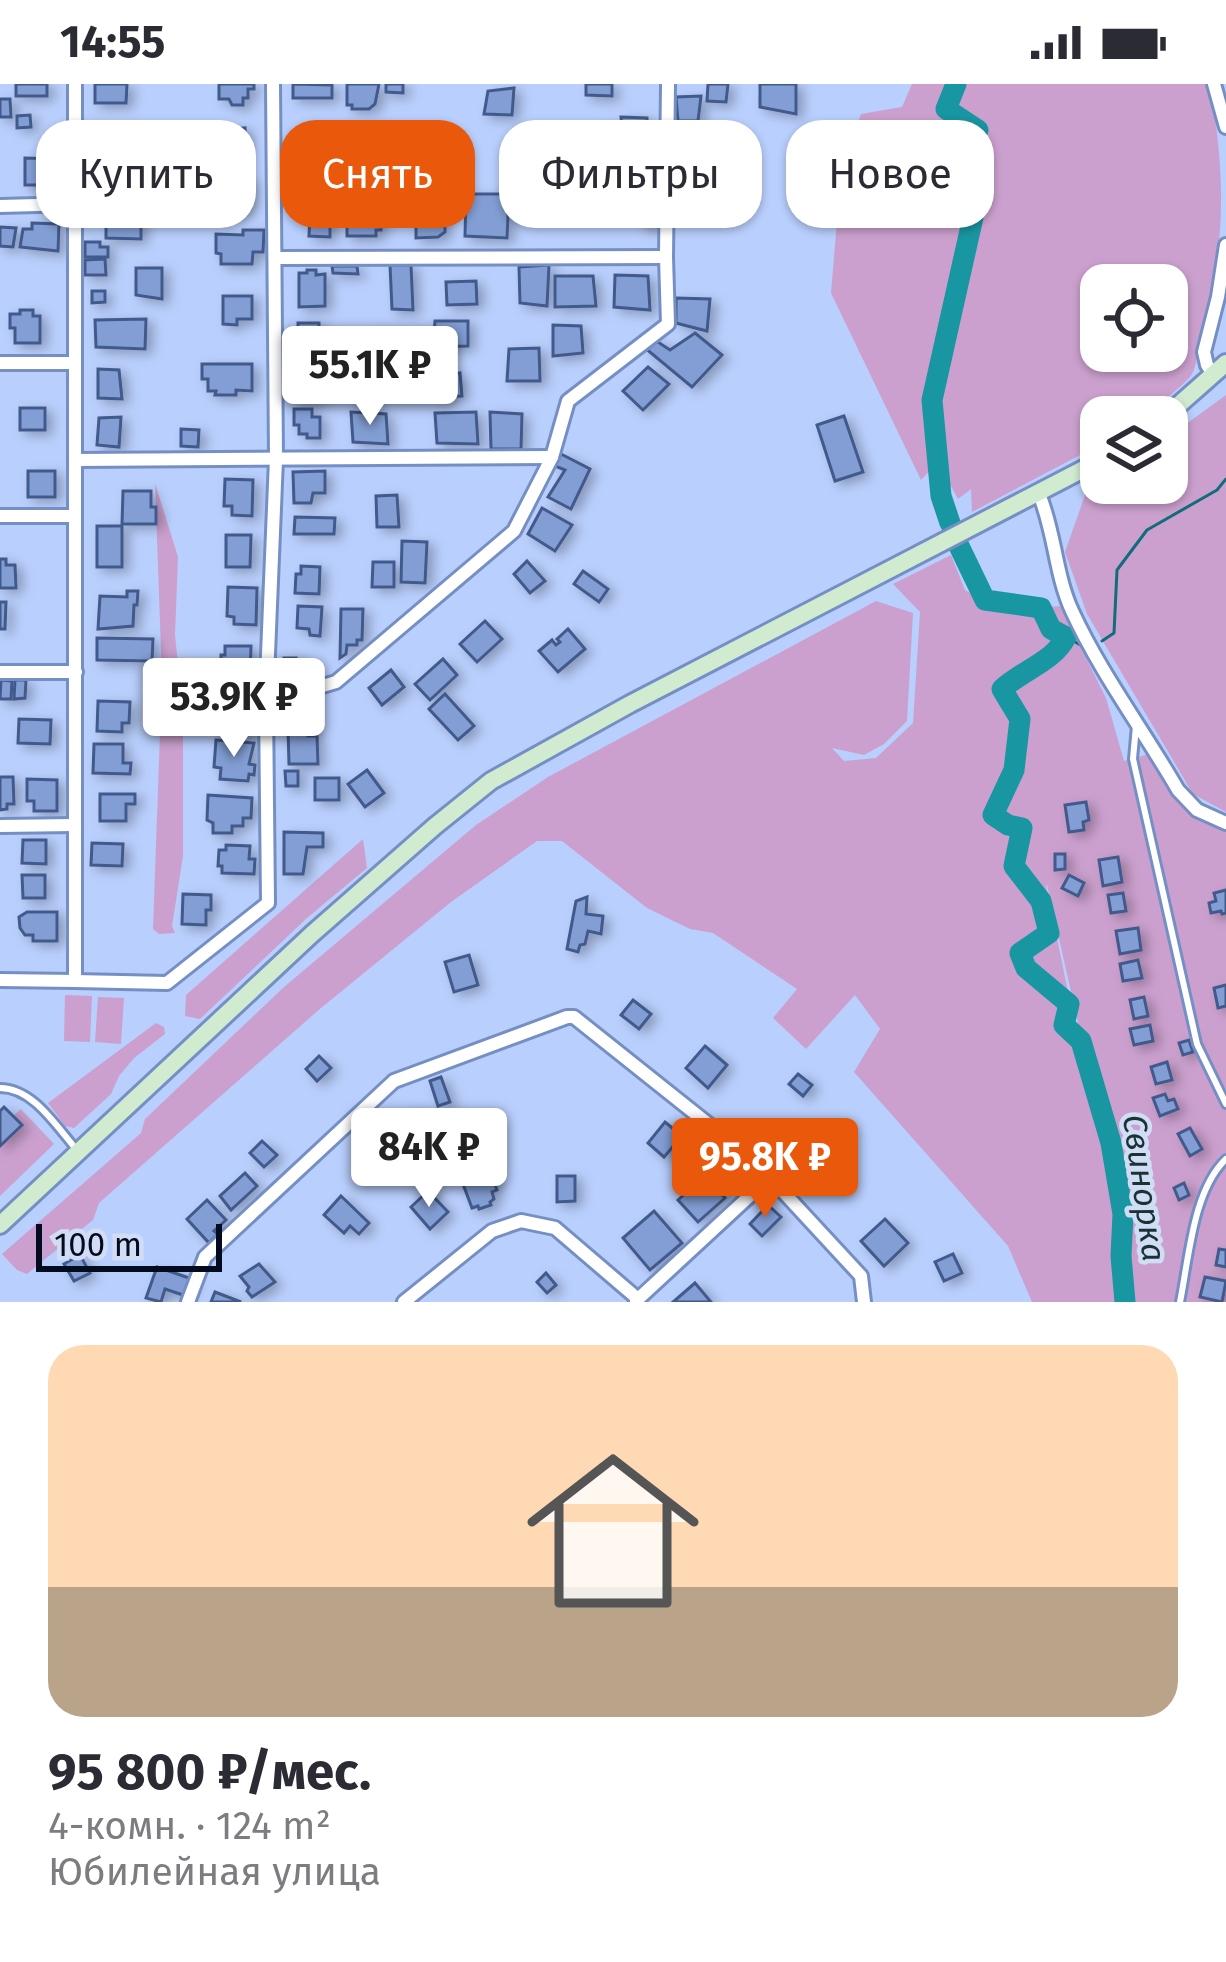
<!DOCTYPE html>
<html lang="ru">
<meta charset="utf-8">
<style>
body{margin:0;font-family:"Fira Sans",sans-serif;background:#f2f2f3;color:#2b2b33;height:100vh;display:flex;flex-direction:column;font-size:45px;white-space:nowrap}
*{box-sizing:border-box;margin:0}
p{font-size:39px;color:#7c7c81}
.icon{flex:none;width:66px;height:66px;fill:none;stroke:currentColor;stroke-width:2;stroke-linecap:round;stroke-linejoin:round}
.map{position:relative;height:1218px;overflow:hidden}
.details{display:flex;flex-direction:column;background:#fff;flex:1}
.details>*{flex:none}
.guide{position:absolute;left:36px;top:36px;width:1155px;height:108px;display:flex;gap:24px}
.buttons{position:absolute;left:1080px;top:180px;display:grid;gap:24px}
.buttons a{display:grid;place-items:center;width:108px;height:108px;border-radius:24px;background:#fff;box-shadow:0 3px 9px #0004;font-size:60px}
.scale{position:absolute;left:36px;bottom:30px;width:186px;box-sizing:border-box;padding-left:12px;border:6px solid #040b1e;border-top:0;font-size:33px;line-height:42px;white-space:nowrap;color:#040b1e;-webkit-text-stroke:9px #d1ddf4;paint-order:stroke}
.price{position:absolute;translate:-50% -102px;padding:0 27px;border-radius:12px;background:#fff;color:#222;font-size:39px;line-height:78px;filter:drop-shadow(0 3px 6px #0008)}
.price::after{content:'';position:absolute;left:50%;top:72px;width:36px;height:27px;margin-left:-18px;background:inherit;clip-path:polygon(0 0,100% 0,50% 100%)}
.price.current{background:#ea580c;color:#fff}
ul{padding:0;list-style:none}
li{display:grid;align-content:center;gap:24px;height:636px;padding:0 48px}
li+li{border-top:3px solid #e1e1e2}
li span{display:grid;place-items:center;height:372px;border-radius:36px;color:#555}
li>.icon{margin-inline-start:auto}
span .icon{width:216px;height:216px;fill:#fffc;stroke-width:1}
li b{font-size:51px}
.chip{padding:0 42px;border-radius:36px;background:#fff;box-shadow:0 3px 9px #0004;font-size:42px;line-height:108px}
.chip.current{background:#ea580c;color:#fff}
.status{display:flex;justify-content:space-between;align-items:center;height:84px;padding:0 60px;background:#fff;direction:ltr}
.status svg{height:33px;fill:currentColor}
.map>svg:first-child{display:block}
.green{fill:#cba0ce;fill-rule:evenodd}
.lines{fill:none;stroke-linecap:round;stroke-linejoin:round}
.stream{stroke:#126c7a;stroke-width:3}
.river{stroke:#1896a1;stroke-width:21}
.building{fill:#839ed4;stroke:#425a8b;stroke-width:3;filter:url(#shadow)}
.service-casing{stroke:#758fc4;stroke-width:12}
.minor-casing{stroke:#758fc4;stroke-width:18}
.secondary-casing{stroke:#758fc4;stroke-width:22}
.service{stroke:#fff;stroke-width:6}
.minor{stroke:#fff;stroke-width:12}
.secondary{stroke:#d1ebd1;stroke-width:16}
.labels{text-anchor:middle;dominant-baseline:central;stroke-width:9;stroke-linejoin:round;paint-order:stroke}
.water-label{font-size:33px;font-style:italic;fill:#193235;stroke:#d1ddf4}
</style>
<div class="status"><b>14:55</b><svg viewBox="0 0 49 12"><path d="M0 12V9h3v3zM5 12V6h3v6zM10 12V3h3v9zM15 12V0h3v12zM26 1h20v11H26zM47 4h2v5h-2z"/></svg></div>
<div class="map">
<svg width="1226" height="1218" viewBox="0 0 1226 1218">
<defs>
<filter id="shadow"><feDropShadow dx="6" dy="4" stdDeviation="6" flood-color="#0004"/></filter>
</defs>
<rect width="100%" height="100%" fill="#b9cffd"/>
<!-- green -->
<g class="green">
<path d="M912,0H1209C1226,86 1226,160 1203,245C1200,256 1197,282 1192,290C1186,300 1155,323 1144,333H1101V360L972,428L971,405L958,415L938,378L921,396L831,209L838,125L848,66L861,30L902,23ZM1101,201H1167V267H1101Z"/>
<polygon points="1226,311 1226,728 1193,710 1087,530 1065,468 1085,411 1102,399 1167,399 1167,354"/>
<polygon points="155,399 178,473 175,551 183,628 183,772 172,842 175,849 159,850 153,845 162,594"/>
<path d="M951,471L965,506L1001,527L1060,522L1106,614L1124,677L1152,669C1176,716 1176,724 1226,747V1218H1032L1008,1162L854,988L880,945L855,911L806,965L773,934L797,905L713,849L690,845L647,824L562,757H537L451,818L321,924L99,1119L93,1136L27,1190L17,1186L2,1170L141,1049L145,1035L284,903L476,741L548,693L876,517L913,529L907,637L884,660L864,671L832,664L844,677L876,674L913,639L920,528L893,500ZM1046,801H1047L1094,1010L1085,990Z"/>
<polygon points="363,755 367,784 307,834 200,935 185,932 186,911"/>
<polygon points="65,911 92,912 90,958 64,957"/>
<polygon points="98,913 124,914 121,960 95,958"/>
<polygon points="156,939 164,943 165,950 134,974 119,992 111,1010 74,1044 65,1042 48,1019"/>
<polygon points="21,1025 54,1060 0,1112 0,1062 22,1042 13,1032"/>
</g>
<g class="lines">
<!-- stream -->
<g class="stream">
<polyline points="1066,553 1086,564"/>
<polyline points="1102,557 1114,549 1117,486 1147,446 1217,406 1226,395"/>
</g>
<!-- river -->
<g class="river">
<polyline points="950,439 941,412 932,316 978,111 966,66 978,46 946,25 956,0"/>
<path d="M959,462L985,516L1041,524L1051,545L1066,553C1054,577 1023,586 1002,605L1020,635L1014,686L993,731L1008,741L1022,744L1014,782L1041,817L1049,849L1020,869L1026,884L1069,920L1064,941L1081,957L1111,1059L1123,1130L1121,1172L1125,1218"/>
</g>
</g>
<!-- building -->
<g class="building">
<rect x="16" y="0" width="31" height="12"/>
<polygon points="95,0 127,0 126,19 95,19"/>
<polygon points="219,0 254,0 254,5 248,5 248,14 243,14 243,21 232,21 229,15 219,15"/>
<polygon points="293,0 332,1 332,14 293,14"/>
<polygon points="347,0 379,0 375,20 369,25 352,25 352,21 347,21"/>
<polygon points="386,0 403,0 403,9 386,8"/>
<polygon points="586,0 612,0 612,12 586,11"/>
<polygon points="708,0 728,0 726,18 707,17"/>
<polygon points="760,0 796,0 796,30 760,23"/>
<polygon points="514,4 512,31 484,30 488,7"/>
<polygon points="701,12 698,37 678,37 676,13"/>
<polygon points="0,15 10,15 11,33 0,33"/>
<polygon points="30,31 31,43 17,44 17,32"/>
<polygon points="621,33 647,34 648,63 624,63"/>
<polygon points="245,44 246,59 243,59 239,77 222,77 219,59 222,46"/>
<polygon points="25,74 54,75 54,101 25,101"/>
<polygon points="647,77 648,114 612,113 614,80"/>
<polygon points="718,79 719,106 677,106 679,81"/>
<polygon points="145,84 147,122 123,123 121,85"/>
<polygon points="310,88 330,88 330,109 310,108"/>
<polygon points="228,95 251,95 250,122 244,122 244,128 221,128 221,101 228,101"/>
<polygon points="466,110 509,110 507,154 465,152"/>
<polygon points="347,116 374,116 374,124 381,124 381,146 376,146 376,152 347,152"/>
<polygon points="656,118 658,142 641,142 642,120"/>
<polygon points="416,124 439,124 439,139 445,143 445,148 438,153 416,154"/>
<polygon points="106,130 133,131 133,136 141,136 141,155 106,154"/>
<polygon points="310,132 330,132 330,153 309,152"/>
<polygon points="32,139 59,140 58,167 20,163 23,145 32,145"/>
<polygon points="0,143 16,144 13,163 0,162"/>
<polygon points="243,146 264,146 263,168 253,168 252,180 221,180 221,170 216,169 216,150 243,151"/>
<polygon points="85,158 100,158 100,163 108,163 108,173 85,173"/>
<polygon points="105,175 106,191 85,191 85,176"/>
<polygon points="390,181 411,181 413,226 392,225"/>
<polygon points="549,181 547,222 520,219 519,183"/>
<polygon points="332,182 357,182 358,190 333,189"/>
<polygon points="136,184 162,184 162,215 136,211"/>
<polygon points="307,186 316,186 316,191 325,190 325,222 299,223 299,189 307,189"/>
<polygon points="615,191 648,192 650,226 614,223"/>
<polygon points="555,192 593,192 596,222 555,223"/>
<polygon points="476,197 477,220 447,221 446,198"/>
<polygon points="92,207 105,207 105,218 92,219"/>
<polygon points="223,212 252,212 252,235 237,235 237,241 223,240"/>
<polygon points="676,214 710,215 707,247 676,239"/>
<polygon points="20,226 33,226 33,232 40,232 40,259 15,259 15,244 10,244 10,230 20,230"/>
<polygon points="146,235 145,265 96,263 95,236"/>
<polygon points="435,237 468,237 468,262 433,263"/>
<rect x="298" y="239" width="21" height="22"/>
<polygon points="553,241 581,242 583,269 553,272"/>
<polygon points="374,248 403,248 401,270 373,269"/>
<polygon points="695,249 722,271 692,303 645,264 655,256 670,266"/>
<polygon points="539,264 540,297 507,297 509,265"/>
<polygon points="202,280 252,280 252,307 236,306 236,311 215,311 216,307 208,307 208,295 202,295"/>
<polygon points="648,283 669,300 643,326 623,307"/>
<polygon points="98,285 119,286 122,315 98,314"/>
<polygon points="293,287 320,288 319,315 292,314"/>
<polygon points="460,289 462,312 439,313 441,291"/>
<rect x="20" y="324" width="25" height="22"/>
<polygon points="294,325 312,325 312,333 320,333 320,354 307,354 307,350 299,350 299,341 294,341"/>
<polygon points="351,328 386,330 388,360 353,358"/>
<polygon points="476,328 478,360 437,359 435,329"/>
<polygon points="490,328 522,330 521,365 491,365"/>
<polygon points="844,332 863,388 835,397 817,341"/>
<polygon points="121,333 119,363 97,361 99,334"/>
<polygon points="181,345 199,346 198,363 181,362"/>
<polygon points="561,370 590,385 571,425 548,413 565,386 555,382"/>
<rect x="28" y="387" width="27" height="26"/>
<polygon points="325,387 325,409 313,409 311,419 294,419 293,388"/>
<polygon points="225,395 253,396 252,432 232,431 232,422 224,422"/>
<polygon points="123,407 151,407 151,423 156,423 156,440 122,440"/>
<polygon points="397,411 399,443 377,443 376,412"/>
<polygon points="542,424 572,441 555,467 528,450"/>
<polygon points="295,433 335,434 334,450 294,450"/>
<rect x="97" y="442" width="25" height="41"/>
<polygon points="226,451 251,451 250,483 226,483"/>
<polygon points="402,457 427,458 425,499 401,498"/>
<polygon points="0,475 6,475 6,481 15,481 16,504 0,504"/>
<polygon points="527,477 545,497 530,509 514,490"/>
<polygon points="373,478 394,478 394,503 372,503"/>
<polygon points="301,482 320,483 319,510 295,509 296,490 301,490"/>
<polygon points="583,487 608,505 599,518 574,500"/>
<polygon points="228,503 257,504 256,541 234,540 234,533 227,532"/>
<polygon points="127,507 138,507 137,521 134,521 133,542 98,545 100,512 127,513"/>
<polygon points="0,518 6,518 5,545 0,545"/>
<polygon points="298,522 322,523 320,552 310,551 309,545 297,544"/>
<polygon points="341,525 363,525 362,556 357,556 357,561 347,561 346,570 340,574"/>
<polygon points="485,537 502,555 477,578 460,560"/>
<polygon points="568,545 585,565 558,588 539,567 552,556 556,561 560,558 557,555"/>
<polygon points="97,554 153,555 152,577 97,576"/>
<polygon points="225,562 251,562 250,596 221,596 221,571 225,571"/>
<rect x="284" y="574" width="12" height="18"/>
<polygon points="443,575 457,591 430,616 415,600"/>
<polygon points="391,586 404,603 382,621 369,604"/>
<polygon points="1,596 12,597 11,615 0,615"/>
<polygon points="15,596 26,596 25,614 14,615"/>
<polygon points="445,610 474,642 458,656 429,625"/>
<polygon points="224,612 257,613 257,648 223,648"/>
<polygon points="98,617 130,618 129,639 122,639 122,648 97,647"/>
<polygon points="19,635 51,636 50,660 18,659"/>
<polygon points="288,644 308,644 308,652 317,652 318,680 289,680"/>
<polygon points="216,656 254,659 249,680 255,681 254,691 249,690 248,697 220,695 221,684 214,683"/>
<polygon points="94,660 123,660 123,679 131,679 130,690 93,689"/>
<polygon points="367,686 384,709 365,723 348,700"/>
<polygon points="285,687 298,687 298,702 286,702"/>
<polygon points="0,693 13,693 14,720 7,720 7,725 0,726"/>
<rect x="315" y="694" width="24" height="22"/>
<polygon points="27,695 57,696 57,727 34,727 34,717 27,717"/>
<polygon points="100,710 135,710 135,720 126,720 126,737 100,737"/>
<polygon points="208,711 252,714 251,734 243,734 243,742 232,742 232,749 213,749 213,739 207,736"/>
<polygon points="1086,718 1089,736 1083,738 1084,746 1069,748 1065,721"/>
<polygon points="284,748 323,749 323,763 307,763 303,790 284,790"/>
<polygon points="23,756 46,756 46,780 22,779"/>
<polygon points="92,759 123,760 122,782 91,781"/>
<polygon points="226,761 250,762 249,775 255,775 254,790 222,789 222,782 218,782 219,766 226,766"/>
<polygon points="1055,770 1065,770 1065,785 1055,786"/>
<polygon points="1118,773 1122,798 1103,802 1099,776"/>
<polygon points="22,791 45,791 45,814 23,814"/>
<polygon points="1069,791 1084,799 1078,812 1062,804"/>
<polygon points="1226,806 1226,829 1222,830 1221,827 1211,829 1209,819 1216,817 1214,809"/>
<polygon points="1123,809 1126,827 1111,829 1108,811"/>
<polygon points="183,810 211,811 211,826 206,826 206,841 182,840"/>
<polygon points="587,813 586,830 603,832 601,850 588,847 585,860 580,861 578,868 567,865 576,817"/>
<polygon points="27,828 57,828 57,857 33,857 33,851 25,851 20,844 19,833"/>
<polygon points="1138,844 1141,866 1120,870 1116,847"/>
<polygon points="469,871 478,901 454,908 445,878"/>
<polygon points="1138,876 1142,894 1123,897 1120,880"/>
<polygon points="1226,901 1226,922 1218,924 1214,904"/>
<polygon points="1144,913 1148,932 1134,935 1130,916"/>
<polygon points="633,916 651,930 639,945 621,931"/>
<polygon points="1150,941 1153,957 1134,961 1130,945"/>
<polygon points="1189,956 1193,968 1183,971 1179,959"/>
<polygon points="705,962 727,981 708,1004 686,984"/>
<polygon points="319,972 331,984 317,997 306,985"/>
<polygon points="1167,978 1172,996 1156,1000 1151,983"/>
<polygon points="798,990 812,1001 803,1012 789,1000"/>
<polygon points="441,993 450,1018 438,1022 430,997"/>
<polygon points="1165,1010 1168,1017 1174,1015 1178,1025 1160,1032 1153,1014"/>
<polygon points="4,1023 22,1041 0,1062 0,1027"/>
<polygon points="413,1026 429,1040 409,1060 394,1045"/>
<polygon points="665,1038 682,1052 664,1073 648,1059"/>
<polygon points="1190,1044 1202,1065 1190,1072 1178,1050"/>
<polygon points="804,1056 821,1070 805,1088 789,1073"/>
<polygon points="262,1057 277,1071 264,1083 250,1069"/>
<polygon points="489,1086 497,1106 492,1108 494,1115 490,1118 491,1121 479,1125 478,1122 472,1124 463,1100 473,1096 472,1092"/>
<polygon points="245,1089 257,1102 231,1126 220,1112"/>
<polygon points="557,1092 575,1092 575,1117 557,1118"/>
<polygon points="705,1092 725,1114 698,1138 678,1116"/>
<polygon points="1184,1099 1189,1111 1179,1116 1174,1104"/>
<polygon points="428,1107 448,1128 430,1145 411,1123"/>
<polygon points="341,1112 369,1139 359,1150 350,1142 344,1149 324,1131"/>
<polygon points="207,1116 226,1136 214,1147 218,1150 209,1159 187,1135"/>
<polygon points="768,1121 781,1133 762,1152 750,1140"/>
<polygon points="654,1127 682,1159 650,1186 623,1154"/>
<polygon points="885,1135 908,1159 884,1182 861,1157"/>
<polygon points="1219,1165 1226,1166 1226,1183 1216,1181"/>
<polygon points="953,1170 962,1189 944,1197 935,1178"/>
<polygon points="80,1171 90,1189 74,1197 64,1180"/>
<polygon points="259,1180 275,1198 252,1213 247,1207 249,1203 240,1192"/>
<polygon points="157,1183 192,1195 186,1212 165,1205 161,1218 146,1214"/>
<polygon points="546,1189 556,1201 547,1209 537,1198"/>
<polygon points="1205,1193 1226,1197 1222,1218 1200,1213"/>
<polygon points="695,1199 711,1218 673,1218"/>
<polygon points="215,1208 241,1218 211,1218"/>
</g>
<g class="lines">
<!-- service casing -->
<g class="service-casing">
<g id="service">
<polyline points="1136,642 1133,675 1197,960 1226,1020"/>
<path d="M0,1004C34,1004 57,1044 78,1067"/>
<path d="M1180,1218C1189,1174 1193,1106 1226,1075"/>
</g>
</g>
<!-- minor casing -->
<g class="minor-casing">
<g id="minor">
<polyline points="1214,0 1226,43"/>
<polyline points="0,122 75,120"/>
<polyline points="275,174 666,173"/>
<polyline points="0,279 75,279"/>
<polyline points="1214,291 1207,281 1204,268 1218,213 1226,161"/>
<polyline points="75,376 552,373"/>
<path d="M1039,410C1055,448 1055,490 1072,527C1101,590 1144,647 1178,706L1197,726L1226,739"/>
<polyline points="0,432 75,432"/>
<polyline points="0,588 76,588"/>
<polyline points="266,619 336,598 514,447 552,373 568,317 668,240 666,173 668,0"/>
<polyline points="0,742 75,741"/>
<polyline points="0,896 75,897 75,0"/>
<polyline points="75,897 167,899 268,819 266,619 276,375 273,0"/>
<polyline points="636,1217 769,1094"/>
<polyline points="188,1218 205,1173 394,997 567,933 574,933 712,1043 775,1099 861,1192 864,1218"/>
<polyline points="404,1218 492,1147 521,1137 555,1144 638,1215"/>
</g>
</g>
<!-- secondary casing -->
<g class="secondary-casing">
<g id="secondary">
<polyline points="1165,333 1226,279"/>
<polyline points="0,1141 312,850 435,742 491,697 630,620 1101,376"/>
</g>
</g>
<!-- service -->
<use href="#service" class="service"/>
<!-- minor -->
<use href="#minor" class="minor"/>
<!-- secondary -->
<use href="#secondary" class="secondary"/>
</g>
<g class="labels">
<!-- water labels -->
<g class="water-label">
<text transform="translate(1144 1104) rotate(82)">Свинорка</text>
</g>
</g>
</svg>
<div class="buttons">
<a><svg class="icon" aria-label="locate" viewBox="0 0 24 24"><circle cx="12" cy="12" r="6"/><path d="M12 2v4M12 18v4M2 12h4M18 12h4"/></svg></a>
<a><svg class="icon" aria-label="layers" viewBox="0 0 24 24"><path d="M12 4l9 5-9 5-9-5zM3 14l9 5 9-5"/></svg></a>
</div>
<div class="scale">100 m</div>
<b class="price" style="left:370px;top:344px">55.1K ₽</b>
<b class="price" style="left:234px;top:676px">53.9K ₽</b>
<b class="price" style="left:429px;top:1126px">84K ₽</b>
<b class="price current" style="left:765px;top:1136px">95.8K ₽</b>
<div class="guide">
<a class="chip">Купить</a>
<a class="chip current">Снять</a>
<a class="chip">Фильтры</a>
<a class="chip">Новое</a>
</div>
</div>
<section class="details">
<ul>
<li><span style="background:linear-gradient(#ffd9b3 65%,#b9a48a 0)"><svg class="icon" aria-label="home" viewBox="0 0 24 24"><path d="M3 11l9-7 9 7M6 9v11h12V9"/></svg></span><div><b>95 800 ₽/мес.</b><p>4-комн. · 124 m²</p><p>Юбилейная улица</p></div></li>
</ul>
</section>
